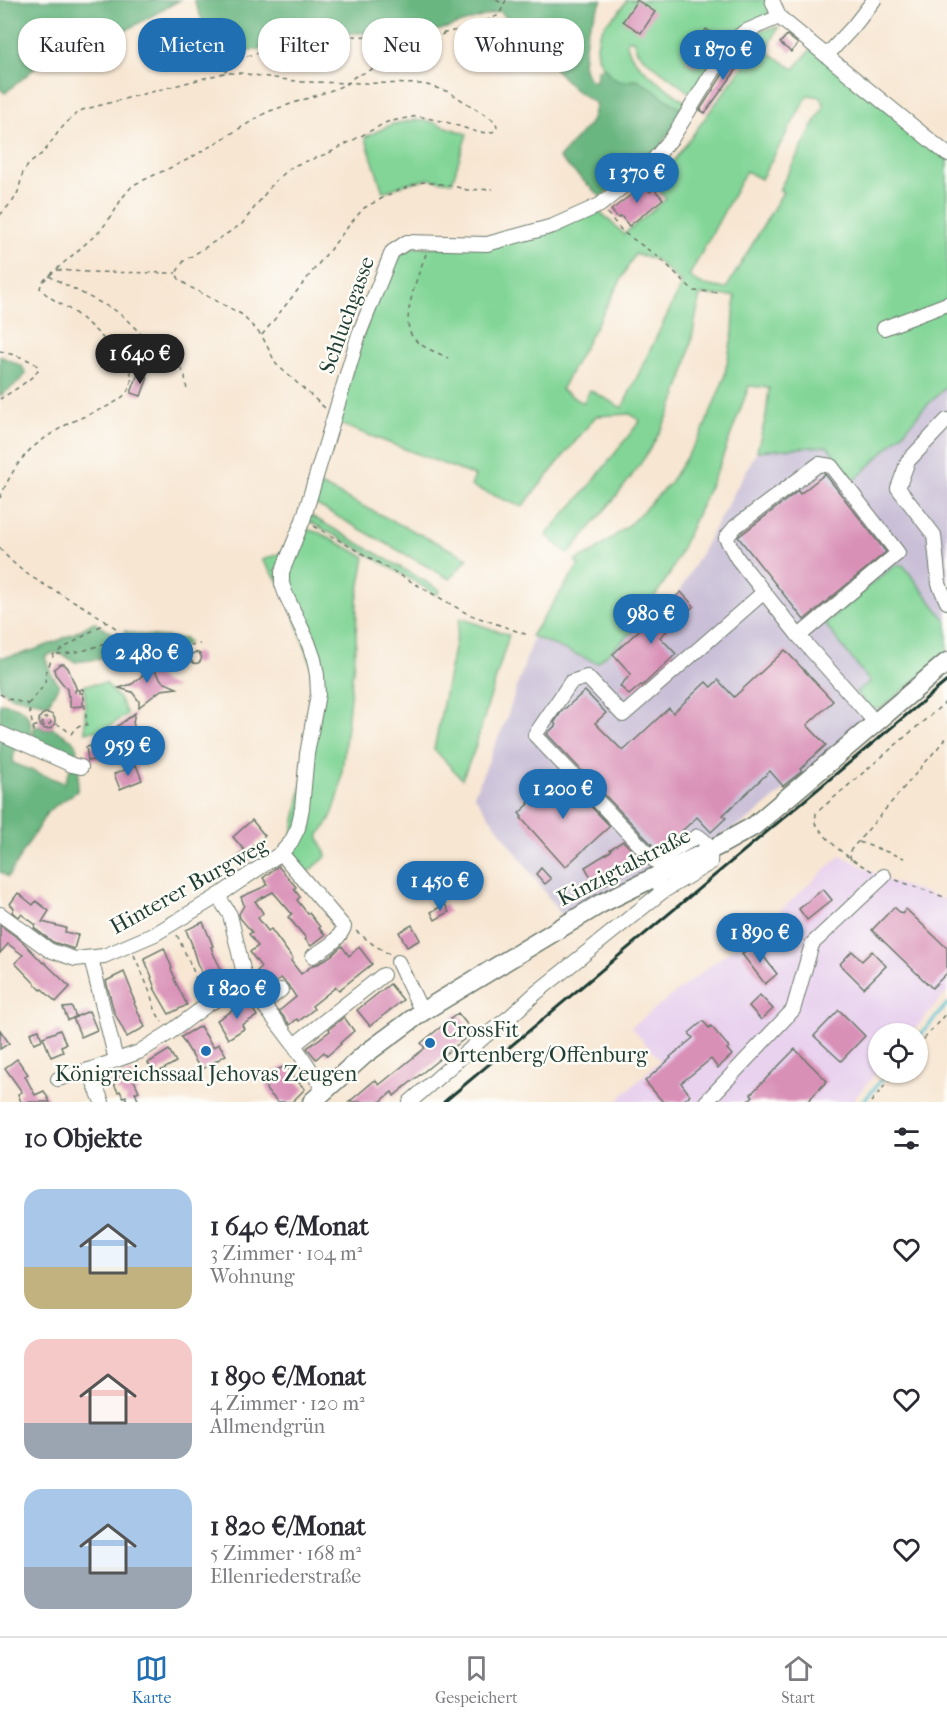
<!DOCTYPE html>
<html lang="de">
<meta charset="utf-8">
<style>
body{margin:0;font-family:"IM FELL French Canon",serif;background:#f2f2f3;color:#2b2b33;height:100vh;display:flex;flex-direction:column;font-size:22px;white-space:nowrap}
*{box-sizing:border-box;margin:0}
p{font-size:20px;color:#7c7c81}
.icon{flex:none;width:33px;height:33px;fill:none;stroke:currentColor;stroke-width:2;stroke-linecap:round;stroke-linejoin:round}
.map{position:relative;height:1102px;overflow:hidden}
.sheet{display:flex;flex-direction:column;background:#fff;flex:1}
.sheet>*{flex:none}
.top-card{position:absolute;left:18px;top:18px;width:600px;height:54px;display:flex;gap:12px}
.buttons{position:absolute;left:868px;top:1023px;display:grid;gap:12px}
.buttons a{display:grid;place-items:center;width:60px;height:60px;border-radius:50%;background:#fff;box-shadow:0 2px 4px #0004;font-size:30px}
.price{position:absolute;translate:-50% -51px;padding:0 14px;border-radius:21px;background:#1f6fb2;color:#fff;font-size:20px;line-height:39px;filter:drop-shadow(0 2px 3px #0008)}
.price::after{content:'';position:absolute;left:50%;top:36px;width:18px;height:14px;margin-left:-9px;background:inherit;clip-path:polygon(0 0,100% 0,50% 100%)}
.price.selected{background:#222;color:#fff}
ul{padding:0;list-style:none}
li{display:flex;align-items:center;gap:18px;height:150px;padding:0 24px}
li span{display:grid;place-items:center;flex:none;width:168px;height:120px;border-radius:18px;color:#555}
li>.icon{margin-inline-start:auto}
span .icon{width:72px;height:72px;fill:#fffc;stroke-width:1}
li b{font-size:26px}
h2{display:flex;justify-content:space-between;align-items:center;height:72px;padding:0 24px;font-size:26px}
.pill{padding:0 21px;border-radius:24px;background:#fff;box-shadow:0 2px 4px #0004;font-size:21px;line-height:54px}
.pill.selected{background:#1f6fb2;color:#fff}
.tab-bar{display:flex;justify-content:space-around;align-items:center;height:84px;border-top:2px solid #e1e1e2;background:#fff;font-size:16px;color:#7c7c81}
.tab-bar a{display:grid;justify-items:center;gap:3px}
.tab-bar .selected{color:#1f6fb2}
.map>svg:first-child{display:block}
.built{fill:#e8d2ee}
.industrial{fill:#c9bfd7}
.green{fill:#82d597;stroke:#508966;stroke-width:1.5;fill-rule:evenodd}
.forest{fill:#69b680;stroke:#447a5a;stroke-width:1.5}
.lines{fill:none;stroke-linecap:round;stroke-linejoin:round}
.stream{stroke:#5bc5d6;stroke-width:3}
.building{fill:#d990b7}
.minor-casing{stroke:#6b786b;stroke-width:16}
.major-casing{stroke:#6b786b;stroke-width:21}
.path{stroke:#6b786b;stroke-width:1.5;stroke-dasharray:4.5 4.5;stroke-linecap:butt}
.minor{stroke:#fff;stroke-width:14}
.major{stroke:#fff;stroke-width:18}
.rail{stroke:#1f3d34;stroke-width:3}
.poi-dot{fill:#1f6fb2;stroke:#fdfcf7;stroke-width:2}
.labels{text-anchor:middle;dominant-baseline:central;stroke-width:5;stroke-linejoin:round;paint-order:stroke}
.street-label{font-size:22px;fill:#1f3d34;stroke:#fdfcf7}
.poi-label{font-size:22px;fill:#1f3d34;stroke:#fdfcf7;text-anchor:start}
</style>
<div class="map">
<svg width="947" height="1102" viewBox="0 0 947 1102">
<rect width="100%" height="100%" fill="#fdfcf7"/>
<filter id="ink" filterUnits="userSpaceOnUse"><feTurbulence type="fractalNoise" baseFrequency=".0167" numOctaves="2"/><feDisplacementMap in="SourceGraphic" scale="12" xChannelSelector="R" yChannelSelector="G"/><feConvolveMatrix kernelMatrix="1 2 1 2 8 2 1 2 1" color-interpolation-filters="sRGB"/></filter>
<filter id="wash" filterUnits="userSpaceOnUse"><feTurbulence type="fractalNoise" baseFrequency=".008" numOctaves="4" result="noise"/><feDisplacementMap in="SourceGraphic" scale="24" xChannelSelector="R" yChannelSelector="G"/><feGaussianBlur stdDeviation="1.35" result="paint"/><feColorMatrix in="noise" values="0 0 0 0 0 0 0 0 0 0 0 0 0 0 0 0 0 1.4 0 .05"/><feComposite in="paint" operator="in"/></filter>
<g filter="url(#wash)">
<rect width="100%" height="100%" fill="#f7e6d2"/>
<!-- built -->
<polygon class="built" points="841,855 889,881 947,900 947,992 911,1033 879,1034 879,1070 851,1102 616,1102 660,1060 631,1027 771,919"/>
<!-- industrial -->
<polygon class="industrial" points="947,386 947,655 747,821 565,920 474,795 507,717 533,638 597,663 680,591 757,451 827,446 856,479 903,433 922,410"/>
<!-- green -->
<g class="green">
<path d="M627,0H767L769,12L764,18L746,26L694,96L646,60L637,51L633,40H627C625,63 672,91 688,104L684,111L625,83L615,81L603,66L598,57L597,45L599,35L605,24L618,13Z"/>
<path d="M779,27L766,51L794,69L811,49L947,158V386L922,410L903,433L855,480L827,446L757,451L766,416L769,388L749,386L720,464L670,574L648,606L655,612L597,663L531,636L579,565L575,561L592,553L629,525L669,484L702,433L724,379L733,332L735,296L700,295C692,337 686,382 666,420C642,470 603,512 568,554L546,535L588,488L640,421L630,414L596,416L522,507L471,486L475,476L337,423C353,365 369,303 400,251L415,247H455L593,212L601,213L624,234L666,199L655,186L750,57L737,48L752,32ZM808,95L821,97L824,106L779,190L783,192L726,289L700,284L689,276L746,171L761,179ZM635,254L656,260L682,284L622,408L590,390L583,403L561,390Z"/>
<polygon points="415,120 432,122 467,134 452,182 428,179 409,183 383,192 365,137 393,124"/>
<polygon points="316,483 468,558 450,579 311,502"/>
<polygon points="308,514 440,590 437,595 356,547 307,520"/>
<path d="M306,529L320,533L365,557L357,601L356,642L340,790C336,804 331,824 319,834V838L326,855L325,858L304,875L288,857L320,689L285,588V573Z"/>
<polygon points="286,551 278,581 262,560"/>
<polygon points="896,565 903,565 947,622 947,655 880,709 870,708 856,692 870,682 825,624 860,593"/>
<polygon points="460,618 509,635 474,751 462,779 434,749"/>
<path d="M106,683L120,700L127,714C111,726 105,731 85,732V685Z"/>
</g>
<!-- forest -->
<g class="forest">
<polygon points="0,0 180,0 123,32 46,59 5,93 0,89"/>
<path d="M194,0H602L587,30L583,64L585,72L590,80L596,82L597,71L603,66C615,81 617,85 637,79L684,111L658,149L601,197L559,158L591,122L596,104L574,89L500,11L440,30L329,34L246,52L222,69Z"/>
<polygon points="0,356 22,366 26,374 16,384 0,396"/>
<path d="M94,622C103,629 112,632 122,638L125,631L141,635L185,639L189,642L184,646L146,647L119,657L75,662C64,656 57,648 45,657L51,674L59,685L48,704L10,696L0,688V657C25,657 72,636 94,622Z"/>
<path d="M0,703C14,704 28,709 31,725C32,729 30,736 30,740L0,728Z"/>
<polygon points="39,726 45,730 53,728 71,739 76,744 78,760 44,748 33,740 34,728"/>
<polygon points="0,738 18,747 14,753 13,763 64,783 71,767 79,769 77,791 48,811 8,877 0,872"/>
</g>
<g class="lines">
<!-- stream -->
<g class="stream">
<polyline points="918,1038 947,1004"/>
<polyline points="863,1102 888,1072"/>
</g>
</g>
<g id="blocks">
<!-- building -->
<g class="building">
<polygon points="637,0 655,12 641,33 623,21"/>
<polygon points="706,29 716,35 696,67 686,61"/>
<polygon points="787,35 798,44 791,52 780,43"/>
<polygon points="737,52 745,58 705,113 700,110"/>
<polygon points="642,182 650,192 654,189 663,199 629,226 621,216 618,218 611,210 636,191 634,189"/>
<polygon points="138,374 148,377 141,396 131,393"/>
<polygon points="825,474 886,552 804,620 738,537 798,491 800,494"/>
<polygon points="681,592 694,606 660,637 676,654 642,686 641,685 629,695 620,686 631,674 613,654"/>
<polygon points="785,650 833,701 807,725 826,745 800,769 802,771 783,786 770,771 723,815 726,818 711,832 697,817 670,842 657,850 547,734 556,725 554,723 561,712 585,691 606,713 595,723 623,751 669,708 673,713 706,682 711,687 718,680 734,697"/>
<circle cx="196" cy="658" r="5.5"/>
<polygon points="144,659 149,662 150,667 155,669 155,672 163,682 177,688 161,690 139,707 139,701 132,692 119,688 132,684 144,674 139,665 139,662"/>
<polygon points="60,664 64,664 68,668 77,690 80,690 80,693 83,693 83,706 70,707 70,696 68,696 67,689 55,674 54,669"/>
<polygon points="135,713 133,722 136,733 134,735 133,738 131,739 131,743 123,749 114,749 113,751 105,750 106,758 88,761 86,747 99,745 101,736 111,731"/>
<circle cx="47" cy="721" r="8"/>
<polygon points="136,765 142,780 120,789 114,774"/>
<polygon points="559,774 610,826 565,867 521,818 522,817 519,813 529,804 528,803"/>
<polygon points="252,820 265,836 248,850 253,858 244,863 239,855 245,851 233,837"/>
<polygon points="623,841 632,850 631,851 638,865 598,889 585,867 611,851 610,849"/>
<polygon points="278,866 296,887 294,889 300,897 297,900 308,914 309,913 320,927 319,928 325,935 311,946 305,939 306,938 288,917 292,914 273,892 255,901 263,913 258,918 268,931 271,929 293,959 291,961 301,974 313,965 318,964 332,955 342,946 349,956 359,947 372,964 339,990 336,987 312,1006 314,1009 299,1021 297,1019 290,1025 279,1011 296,997 288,985 281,978 270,987 257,971 261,967 250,952 258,946 249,934 252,932 240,918 239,914 244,905 241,897 268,885 263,878"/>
<polygon points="541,868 551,879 545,884 536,874"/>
<polygon points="823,889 832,900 807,920 799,909"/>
<polygon points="18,893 33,905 36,901 49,911 42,922 66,928 65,932 78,935 74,949 53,942 34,928 36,925 21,914 19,917 12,912 14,908 10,904"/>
<polygon points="445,904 449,912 435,920 431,912"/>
<polygon points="894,907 902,914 906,909 947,948 947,973 932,988 872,930"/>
<polygon points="203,922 213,946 211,947 214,955 226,979 205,989 201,981 205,980 197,963 192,947 193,947 186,930"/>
<polygon points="0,925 22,941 43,963 44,962 70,987 56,1002 42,989 41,990 15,963 23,955 8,944 0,953"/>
<polygon points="412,925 420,940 407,947 399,932"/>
<polygon points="754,944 777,974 765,984 742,954"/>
<polygon points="164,948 172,968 171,969 175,978 174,979 187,1005 169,1014 154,988 155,988 151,978 152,977 144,958"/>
<polygon points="852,951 862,961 872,951 886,966 864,988 840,964"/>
<polygon points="124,972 132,992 131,993 135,1002 134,1003 145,1027 127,1037 114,1012 106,981"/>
<polygon points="390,984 403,1000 370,1026 357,1010"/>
<polygon points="760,995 773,1009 761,1020 749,1006"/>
<polygon points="248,1001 257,1016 242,1025 244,1029 228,1039 217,1020"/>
<polygon points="72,1007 76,1017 68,1020 63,1008"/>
<polygon points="839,1010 865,1036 841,1061 814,1036"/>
<polygon points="89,1011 97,1030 81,1037 73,1018"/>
<polygon points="458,1013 473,1032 401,1090 394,1096 392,1092 380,1102 349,1102 375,1080 379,1085 425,1048 421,1043"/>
<polygon points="344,1017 354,1031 340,1043 341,1044 327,1056 324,1052 316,1059 307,1048 330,1031 329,1029"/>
<polygon points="703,1021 709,1028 711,1026 729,1047 727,1049 732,1055 718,1068 711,1059 681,1083 690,1095 682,1102 663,1102 645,1081 671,1058 670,1057 693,1038 689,1033"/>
<polygon points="200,1026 213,1047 219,1044 226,1055 201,1070 181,1037"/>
<polygon points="0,1030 9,1043 0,1049"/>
<polygon points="39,1030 42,1040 34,1043 30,1033"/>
<polygon points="60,1030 66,1044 61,1046 63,1052 51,1057 43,1037"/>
<polygon points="795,1049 827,1081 807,1102 747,1102 753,1096 751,1094"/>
<polygon points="169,1050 176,1062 155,1074 148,1063"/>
<polygon points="17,1059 28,1074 25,1076 35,1095 44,1091 50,1102 21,1102 18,1094 22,1092 5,1068"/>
<polygon points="285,1066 294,1075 293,1077 305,1089 292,1102 278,1102 267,1091 263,1077"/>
<polygon points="130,1072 139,1091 135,1093 139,1102 126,1102 126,1096 123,1097 120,1091 118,1092 112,1080"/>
</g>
</g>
</g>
<g filter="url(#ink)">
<use href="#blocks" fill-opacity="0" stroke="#6b786b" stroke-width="1.5"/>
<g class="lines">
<!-- minor casing -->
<g class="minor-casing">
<g id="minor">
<polyline points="772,0 779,17 947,154"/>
<polyline points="827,55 853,27 874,0"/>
<polyline points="884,328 947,304"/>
<polyline points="947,420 908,461 898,488 934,535 939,584 947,602"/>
<polyline points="799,636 898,553 831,466 819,464 735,527 726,538 737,558 797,634 876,723"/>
<polyline points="0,733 72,765 81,767"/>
<path d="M281,853L344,927C338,942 325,948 313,956"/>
<path d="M662,892L710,863C711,847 711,845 698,836L655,861L535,735L571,682L587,677L623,715L764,592"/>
<polyline points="218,896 230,915 246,982 294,1045 324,1090"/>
<polyline points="0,914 49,950 75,959 104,956 155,934 218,896 281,853 291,842 298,828 302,808 307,754 318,694 317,675 314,659 308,642 286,595 282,584 282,572 303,520 359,334 392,252 407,242 487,244 553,226 600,205 649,165 672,138 730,44 744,32 779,17"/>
<polyline points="91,958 116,1060"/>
<polyline points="398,962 422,1012"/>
<polyline points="263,1004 281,990"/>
<polyline points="294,1045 383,975"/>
<polyline points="89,1070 102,1102"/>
<polyline points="58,1079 89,1070 139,1052 169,1033 207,1005 246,982"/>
<polyline points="410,1102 484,1037 512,1015 536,993 662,892 659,884"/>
<polyline points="706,1102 793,1010 812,944 884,876"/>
</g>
</g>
<!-- major casing -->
<g class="major-casing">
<polyline id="major" points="312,1102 364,1055 422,1012 600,904 720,845 754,826 947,662"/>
</g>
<!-- path -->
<g class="path">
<polyline points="496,0 504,4"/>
<polyline points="225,72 233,64 247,56 302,42 351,36 385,37 445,33 477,25 499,15 506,0"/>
<polyline points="607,213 623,232 660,258 694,291 720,292"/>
<polyline points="0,215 13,201 18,192 23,172 29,164 44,152 59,131 70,119 82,110 224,73 240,73 302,82 424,84 449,92 495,121 497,126 495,131 488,133 477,132 446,122 417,116 387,122 329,153 293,166 274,182 242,224 184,261 176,273 179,279 188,286 241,314 262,336 276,364 325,408"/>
<path d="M426,254C419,272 400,320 412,336C419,347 437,352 448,358"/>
<polyline points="57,270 86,272 176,273"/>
<polyline points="49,276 120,313 147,340 180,366 185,376 187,391"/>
<polyline points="262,335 355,218 364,208 375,202 399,190 423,182 450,185 467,190 493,189"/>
<path d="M0,351C12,355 32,358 39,368C34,379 11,392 0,399"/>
<path d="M0,498C8,479 17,462 32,448C47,436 65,424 83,417C96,411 118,404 127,392C131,387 133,377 130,371C128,366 122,361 119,356C104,338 89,323 69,309C59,302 48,298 40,288L42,282L100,231L113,214L122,198L133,185L189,159L267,112L335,89L348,83L354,77L395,60L445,33"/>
<polyline points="314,526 468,614 528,635"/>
<path d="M0,548C26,583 73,596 107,622"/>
<path d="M119,633C145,641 172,647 200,644"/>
<polyline points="0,694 9,699 28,704 33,727 33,733"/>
<path d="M28,704L39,692L45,683L46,672L54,654L107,622L117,629L116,638C98,647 74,655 54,654"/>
<path d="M33,727L42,724L44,726H47L51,723L49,718H44L41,721L44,726H47L51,723C59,723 65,729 71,734L76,727L87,725L83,689L75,690V693"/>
<polyline points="859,842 904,858"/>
<polyline points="851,860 849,852 947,737"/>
<path d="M872,871C847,858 832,846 815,823L816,813L947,701"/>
<polyline points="896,880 947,898"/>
<polyline points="356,931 374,945 389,954"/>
<polyline points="177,935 193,970 201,994"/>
<polyline points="134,955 148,987 156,1012 162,1022"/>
<polyline points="918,1046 947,1012"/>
<polyline points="871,1102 896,1072"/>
</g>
<!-- minor -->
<use href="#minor" class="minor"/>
<!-- major -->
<use href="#major" class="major"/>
<!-- rail -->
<polyline class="rail" points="444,1102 947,681"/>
</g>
</g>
<!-- markers -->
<g class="poi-dot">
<circle cx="430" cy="1043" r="6"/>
<circle cx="206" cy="1051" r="6"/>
</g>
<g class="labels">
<!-- street labels -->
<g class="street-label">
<text transform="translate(347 315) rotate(-70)">Schluchgasse</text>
<text transform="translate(624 867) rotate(-27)">Kinzigtalstraße</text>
<text transform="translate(189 886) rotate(-29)">Hinterer Burgweg</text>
</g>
<!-- poi labels -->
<g class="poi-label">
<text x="442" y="1030">CrossFit<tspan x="442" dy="25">Ortenberg/Offenburg</tspan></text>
<text x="206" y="1074" text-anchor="middle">Königreichssaal Jehovas Zeugen</text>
</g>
</g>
</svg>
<div class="buttons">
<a><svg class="icon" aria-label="locate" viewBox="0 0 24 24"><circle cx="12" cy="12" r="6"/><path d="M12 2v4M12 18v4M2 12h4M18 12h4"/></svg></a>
</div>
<b class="price" style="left:723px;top:81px">1 870 €</b>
<b class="price" style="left:637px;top:204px">1 370 €</b>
<b class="price selected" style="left:140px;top:385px">1 640 €</b>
<b class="price" style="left:651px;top:645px">980 €</b>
<b class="price" style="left:147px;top:684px">2 480 €</b>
<b class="price" style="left:128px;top:777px">959 €</b>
<b class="price" style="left:563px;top:820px">1 200 €</b>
<b class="price" style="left:440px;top:912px">1 450 €</b>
<b class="price" style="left:760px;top:964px">1 890 €</b>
<b class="price" style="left:237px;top:1020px">1 820 €</b>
<div class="top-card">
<a class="pill">Kaufen</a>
<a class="pill selected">Mieten</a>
<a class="pill">Filter</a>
<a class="pill">Neu</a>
<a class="pill">Wohnung</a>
</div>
</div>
<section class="sheet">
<h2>10 Objekte<svg class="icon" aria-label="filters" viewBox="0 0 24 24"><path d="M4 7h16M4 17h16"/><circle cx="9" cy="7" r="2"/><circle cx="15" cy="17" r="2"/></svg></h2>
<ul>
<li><span style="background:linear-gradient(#a9c7e8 65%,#c2b280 0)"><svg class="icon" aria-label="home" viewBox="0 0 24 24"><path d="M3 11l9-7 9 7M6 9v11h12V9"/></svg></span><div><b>1 640 €/Monat</b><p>3 Zimmer · 104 m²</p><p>Wohnung</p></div><svg class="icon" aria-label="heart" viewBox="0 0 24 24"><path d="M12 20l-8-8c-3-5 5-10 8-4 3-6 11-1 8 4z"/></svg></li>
<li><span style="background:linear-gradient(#f6c9c9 70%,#9aa5b1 0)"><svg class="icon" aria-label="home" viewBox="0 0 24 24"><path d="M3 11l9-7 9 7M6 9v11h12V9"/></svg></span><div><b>1 890 €/Monat</b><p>4 Zimmer · 120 m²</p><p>Allmendgrün</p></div><svg class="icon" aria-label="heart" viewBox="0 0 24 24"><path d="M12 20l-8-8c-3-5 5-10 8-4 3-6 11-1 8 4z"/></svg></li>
<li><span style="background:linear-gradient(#a9c7e8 65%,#9aa5b1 0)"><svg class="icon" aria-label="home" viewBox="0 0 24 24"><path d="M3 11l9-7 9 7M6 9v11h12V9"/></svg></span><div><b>1 820 €/Monat</b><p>5 Zimmer · 168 m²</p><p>Ellenriederstraße</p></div><svg class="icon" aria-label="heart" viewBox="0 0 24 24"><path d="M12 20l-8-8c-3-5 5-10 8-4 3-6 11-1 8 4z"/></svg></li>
</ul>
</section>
<nav class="tab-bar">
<a class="selected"><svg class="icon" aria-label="map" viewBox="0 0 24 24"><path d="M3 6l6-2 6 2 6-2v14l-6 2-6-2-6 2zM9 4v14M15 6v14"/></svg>Karte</a>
<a><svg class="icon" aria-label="saved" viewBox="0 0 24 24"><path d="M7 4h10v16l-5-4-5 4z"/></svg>Gespeichert</a>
<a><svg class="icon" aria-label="home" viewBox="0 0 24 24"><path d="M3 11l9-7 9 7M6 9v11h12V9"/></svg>Start</a>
</nav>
